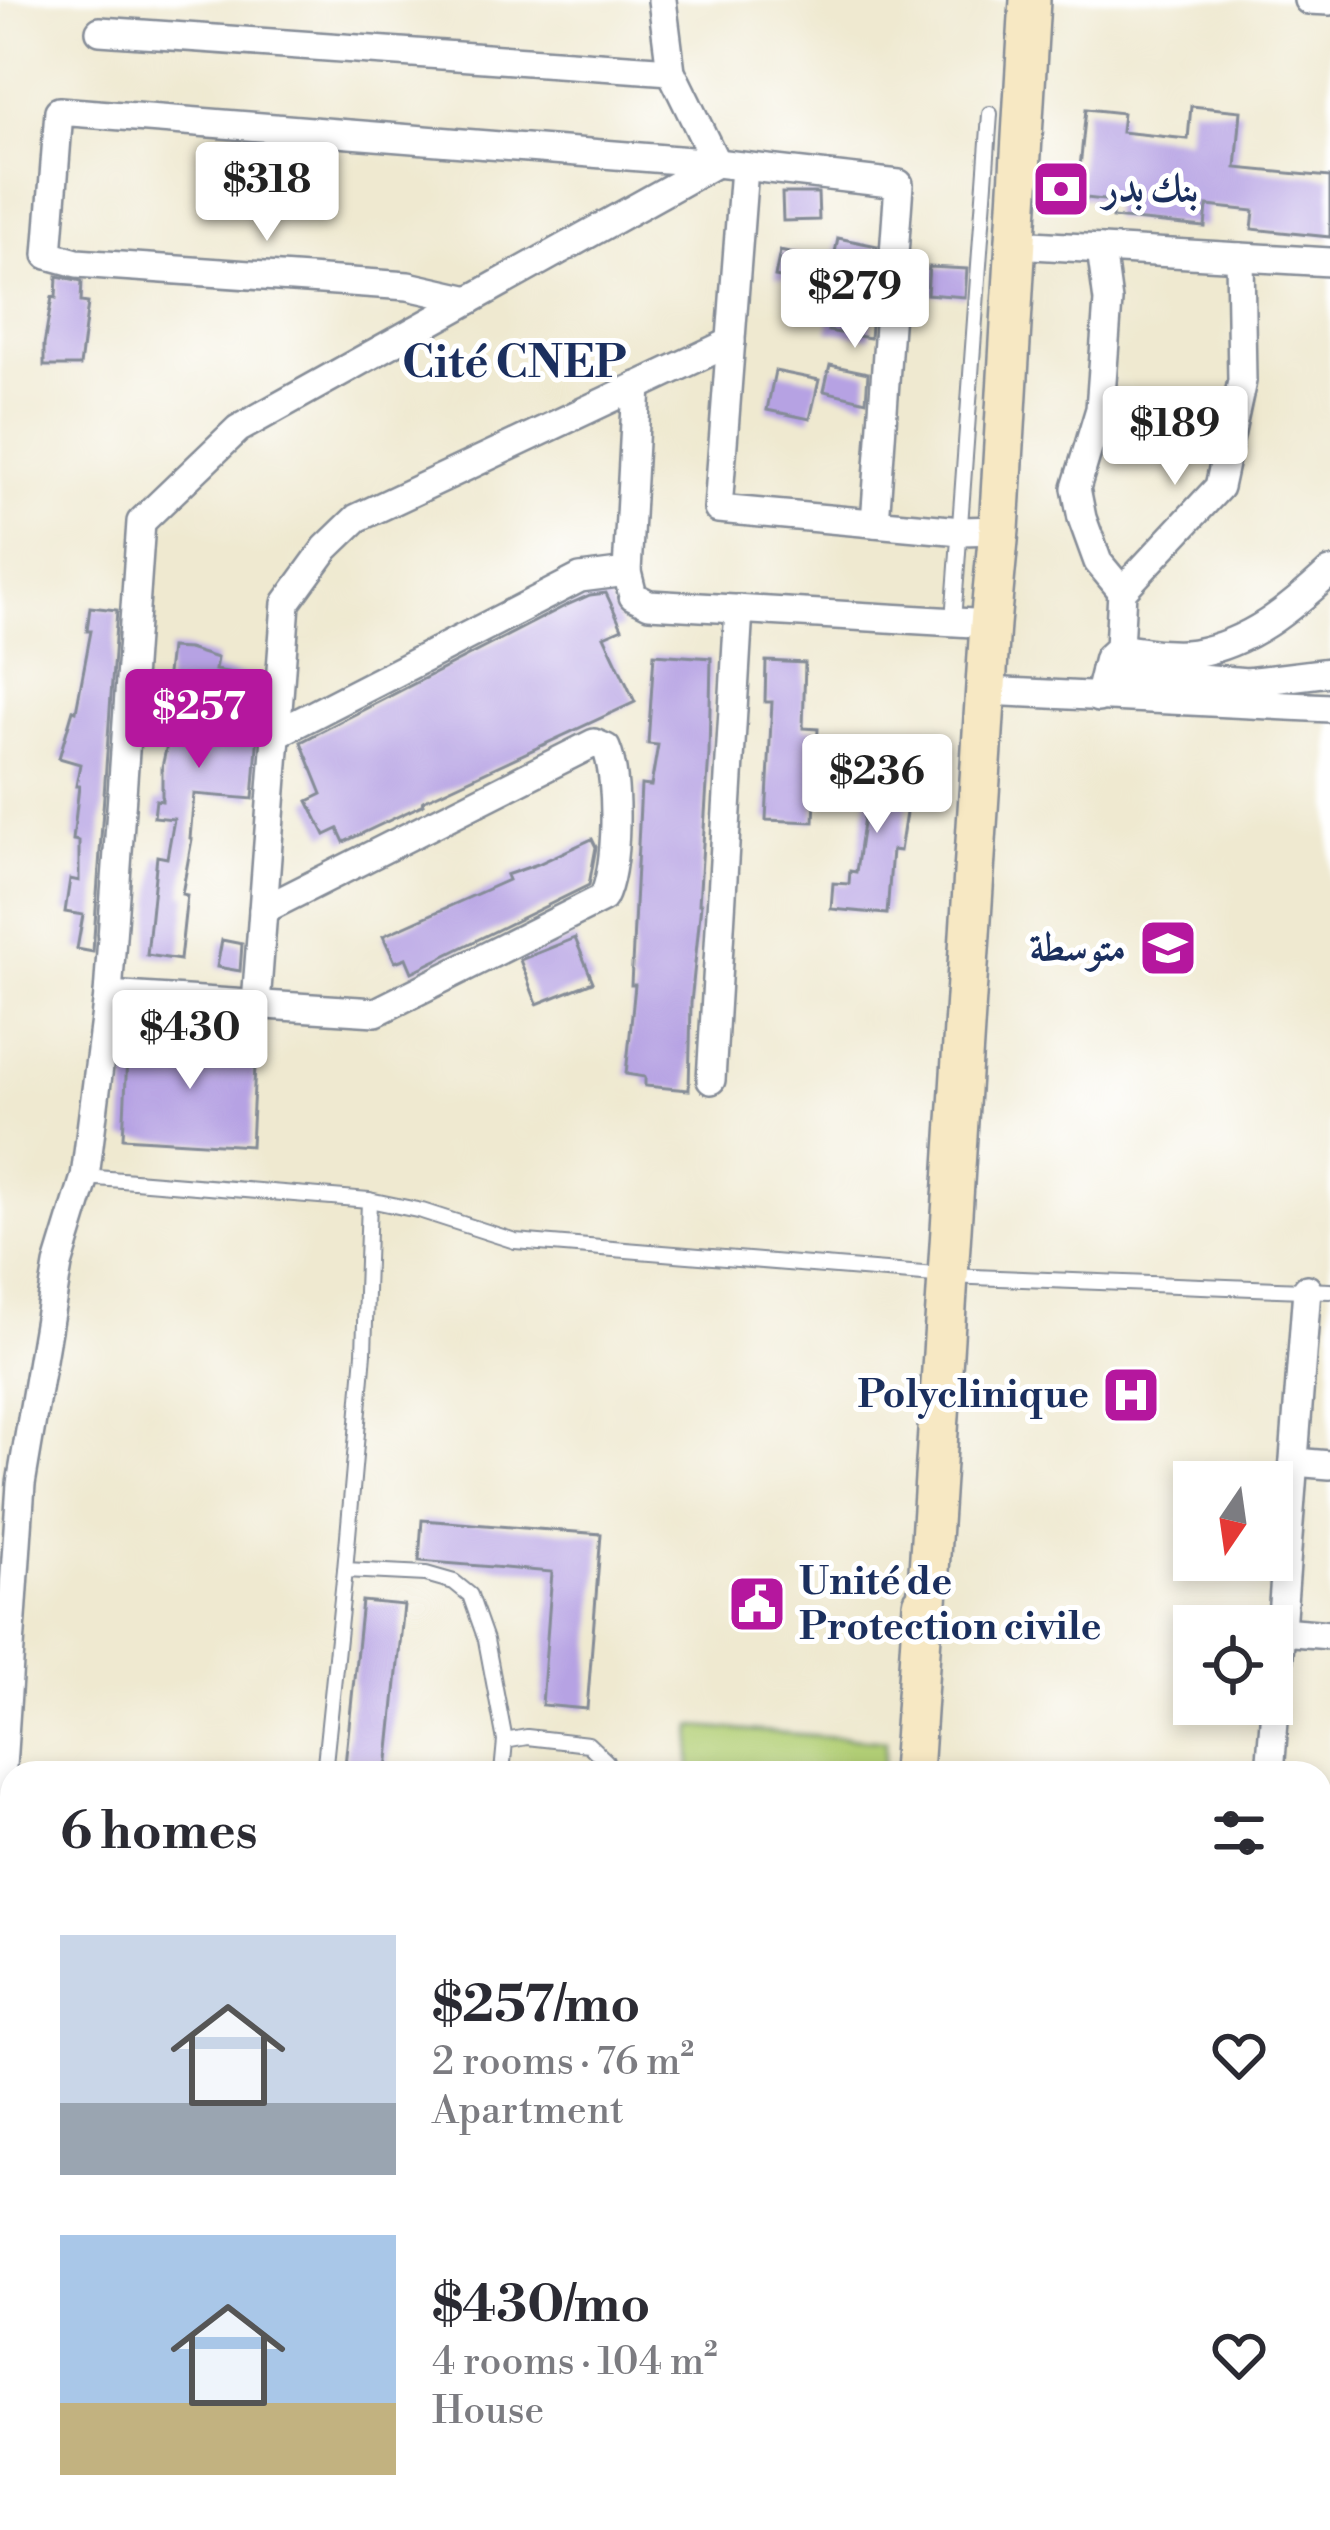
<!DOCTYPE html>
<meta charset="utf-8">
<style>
body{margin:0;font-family:"Libre Bodoni",Amiri,serif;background:#f7f7f7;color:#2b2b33;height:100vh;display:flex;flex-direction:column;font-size:45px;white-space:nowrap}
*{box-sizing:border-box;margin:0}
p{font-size:39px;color:#7c7c81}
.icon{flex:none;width:66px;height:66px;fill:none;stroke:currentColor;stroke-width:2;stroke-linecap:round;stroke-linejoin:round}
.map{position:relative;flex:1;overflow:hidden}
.sheet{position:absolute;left:0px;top:1761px;width:1332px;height:771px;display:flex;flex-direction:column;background:#fff;border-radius:36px 36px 0 0;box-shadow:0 6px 18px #0003}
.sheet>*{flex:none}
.needle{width:78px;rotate:193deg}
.buttons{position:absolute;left:1173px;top:1461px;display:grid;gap:24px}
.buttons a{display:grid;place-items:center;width:120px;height:120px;border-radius:0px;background:#fff;box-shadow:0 6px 18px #0003;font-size:60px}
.price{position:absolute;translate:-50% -102px;padding:0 27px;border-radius:12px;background:#fff;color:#222;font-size:39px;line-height:78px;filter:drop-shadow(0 3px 6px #0008)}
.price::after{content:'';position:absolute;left:50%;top:72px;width:36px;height:27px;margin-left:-18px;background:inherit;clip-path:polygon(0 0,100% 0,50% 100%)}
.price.selected{background:#b5179e;color:#fff}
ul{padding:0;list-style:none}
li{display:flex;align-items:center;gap:36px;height:300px;padding:0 60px}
li span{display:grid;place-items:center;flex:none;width:336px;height:240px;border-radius:0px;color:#555}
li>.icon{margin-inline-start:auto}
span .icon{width:144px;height:144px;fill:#fffc;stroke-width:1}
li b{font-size:51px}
h2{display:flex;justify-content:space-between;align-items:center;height:144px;padding:0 60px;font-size:51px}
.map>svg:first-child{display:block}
.green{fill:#b2cf76;stroke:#667f6a;stroke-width:3}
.building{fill:#b6a2e3}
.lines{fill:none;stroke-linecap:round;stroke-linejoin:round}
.service-casing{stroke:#858c97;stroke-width:18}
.minor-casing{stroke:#858c97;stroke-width:32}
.secondary-casing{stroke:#858c97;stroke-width:44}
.service{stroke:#fff;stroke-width:14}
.minor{stroke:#fff;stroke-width:27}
.secondary{stroke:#f7e8c3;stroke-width:39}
.labels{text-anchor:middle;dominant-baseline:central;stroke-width:10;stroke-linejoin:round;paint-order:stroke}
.poi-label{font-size:39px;font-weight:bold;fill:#1b2f5e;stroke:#fff;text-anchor:start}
.quarter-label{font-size:45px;font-weight:bold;fill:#1b2f5e;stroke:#fff}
</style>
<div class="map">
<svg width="1330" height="2530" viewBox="0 0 1330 2530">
<rect width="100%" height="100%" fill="#fff"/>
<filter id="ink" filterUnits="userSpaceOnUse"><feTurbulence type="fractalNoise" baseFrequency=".00833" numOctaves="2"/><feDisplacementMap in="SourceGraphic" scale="24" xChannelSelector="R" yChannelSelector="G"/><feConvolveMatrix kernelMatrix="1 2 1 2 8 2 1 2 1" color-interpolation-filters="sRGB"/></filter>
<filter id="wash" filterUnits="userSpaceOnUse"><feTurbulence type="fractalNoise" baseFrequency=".004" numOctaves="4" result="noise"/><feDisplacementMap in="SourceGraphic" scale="48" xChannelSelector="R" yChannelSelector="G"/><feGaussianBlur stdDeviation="2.7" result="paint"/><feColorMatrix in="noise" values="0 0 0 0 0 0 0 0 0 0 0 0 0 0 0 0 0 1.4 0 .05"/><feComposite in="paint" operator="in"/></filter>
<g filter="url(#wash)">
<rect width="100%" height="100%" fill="#efe9d0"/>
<!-- green -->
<polygon class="green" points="693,1726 886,1741 883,1773 690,1773"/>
<g id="blocks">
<!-- building -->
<g class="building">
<polygon points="1191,106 1241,111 1236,168 1330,177 1330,237 1252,229 1254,211 1207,206 1205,227 1112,218 1113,201 1077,197 1086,109 1123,113 1121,132 1188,139"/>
<polygon points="782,193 818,193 819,220 783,221"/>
<polygon points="838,238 877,246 874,279 868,312 872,313 870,338 828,331 835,288 775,277 780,251 833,262"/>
<polygon points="929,267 967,269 965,297 927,294"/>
<polygon points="57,276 82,281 81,302 88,303 80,366 44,366 44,345 52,297 56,298"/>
<polygon points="830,365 868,373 866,401 824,391"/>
<polygon points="775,371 819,380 810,419 767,410"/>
<polygon points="606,593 622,628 604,636 635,702 423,801 424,804 344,842 338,829 325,835 308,801 322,794 301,742 565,606 590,595"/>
<polygon points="90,607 117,610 93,952 77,949 83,915 65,912 70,879 79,881 79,841 73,840 79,786 76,786 80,764 59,758 73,710 76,711 91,631 87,631"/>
<polygon points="170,648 188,649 217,658 215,670 262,678 253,799 194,794 190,838 192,839 182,894 187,895 180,960 147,955 157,856 167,858 174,819 154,817 156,800 162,801 162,767 169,736 160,734"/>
<polygon points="654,654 711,658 709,754 699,904 701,904 691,1003 689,1090 645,1086 645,1077 626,1074 635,985 631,985 641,785 651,786 658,745 648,744"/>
<polygon points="766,661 805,663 803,728 818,729 814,822 766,820 772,702 765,702"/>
<polygon points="868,753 914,762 900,851 892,850 887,914 831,909 833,883 849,884 850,871 856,872 868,789 862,787"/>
<polygon points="592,839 596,847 589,885 412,972 406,958 395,962 383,936 508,880 506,875 538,864"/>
<polygon points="575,938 593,982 537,1004 520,960"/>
<polygon points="222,940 242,944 240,971 217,967"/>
<polygon points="128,1037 256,1045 251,1146 123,1138"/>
<polygon points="422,1520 601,1534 587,1709 542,1705 552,1572 419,1561"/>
<polygon points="362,1601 404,1605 387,1769 345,1765"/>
</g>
</g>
</g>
<g filter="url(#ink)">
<use href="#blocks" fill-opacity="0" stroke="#858c97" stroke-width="3"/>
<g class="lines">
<!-- service casing -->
<g class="service-casing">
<g id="service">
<polyline points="953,621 990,114"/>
<polyline points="85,1177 369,1200 422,1211 515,1241 948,1276 1330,1291"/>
<polyline points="345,1570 426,1574 454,1582 470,1595 486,1640 505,1741"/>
<polyline points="324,1773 345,1570 364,1353 369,1200"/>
<polyline points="502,1773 505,1741 527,1737 588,1744 606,1761 607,1773"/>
</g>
</g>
<!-- minor casing -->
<g class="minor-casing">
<g id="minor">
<polyline points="1308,0 1330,1"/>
<polyline points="100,31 671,71"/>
<polyline points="744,168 718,509 961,531 999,530"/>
<polyline points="1015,244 1330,262"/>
<polyline points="1101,249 1108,301 1100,409 1076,488 1082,518 1098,562 1122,591"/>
<polyline points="470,300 408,286 77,263 48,255 59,111 716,163 899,184 875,523"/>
<polyline points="637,386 627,572 633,596 649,604 990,624"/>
<path d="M1119,648C1142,651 1170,657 1194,653C1250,643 1290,609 1330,572"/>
<polyline points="1105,670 1247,682 1330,672"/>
<polyline points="986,691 1330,708"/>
<polyline points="1098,698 1108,658 1119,648 1122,591 1219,487 1242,381 1240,257"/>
<polyline points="276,734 580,578 627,572"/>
<path d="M108,995L376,1012L603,898C618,869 619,778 606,748L594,743L263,910"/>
<polyline points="256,1004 286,603 326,548 357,518 731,342"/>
<polyline points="711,1080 739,609"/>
<polyline points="1294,1462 1330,1465"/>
<polyline points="1281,1631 1330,1635"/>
<polyline points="1270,1773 1307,1289"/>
<polyline points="0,1796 21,1484 58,1265 85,1177 108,995 141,522 238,429 716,163 671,71 662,0"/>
<polyline points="1320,1991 1330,1991"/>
<polyline points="886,2520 899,2530"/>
<polyline points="0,2525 106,2530"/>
<polyline points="316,2530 317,2520"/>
<polyline points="467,2530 468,2520"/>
<polyline points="589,2530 590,2520"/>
<polyline points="700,2530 700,2520"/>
<polyline points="802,2530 802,2520"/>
</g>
</g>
<!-- secondary casing -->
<g class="secondary-casing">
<g id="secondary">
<polyline points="912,1773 923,1604 927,1602 990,624 999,530 1030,0"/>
<polyline points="863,2530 863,2520"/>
</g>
</g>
<!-- service -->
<use href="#service" class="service"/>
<!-- minor -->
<use href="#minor" class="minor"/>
<!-- secondary -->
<use href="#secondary" class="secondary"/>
</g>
</g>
<!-- icons -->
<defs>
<g id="bank-square" transform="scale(3)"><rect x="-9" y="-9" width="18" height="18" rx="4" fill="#b5179e" stroke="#fff"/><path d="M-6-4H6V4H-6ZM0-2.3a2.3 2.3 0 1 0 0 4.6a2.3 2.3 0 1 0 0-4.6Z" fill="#fff"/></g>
<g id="school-square" transform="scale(3)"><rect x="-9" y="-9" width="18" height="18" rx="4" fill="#b5179e" stroke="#fff"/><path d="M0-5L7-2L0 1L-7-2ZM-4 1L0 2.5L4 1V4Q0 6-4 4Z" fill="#fff"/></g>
<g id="hospital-square" transform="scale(3)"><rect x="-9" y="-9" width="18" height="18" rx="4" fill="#b5179e" stroke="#fff"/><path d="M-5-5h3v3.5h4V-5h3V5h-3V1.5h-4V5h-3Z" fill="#fff"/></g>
<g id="civic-square" transform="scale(3)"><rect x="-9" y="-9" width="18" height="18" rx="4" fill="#b5179e" stroke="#fff"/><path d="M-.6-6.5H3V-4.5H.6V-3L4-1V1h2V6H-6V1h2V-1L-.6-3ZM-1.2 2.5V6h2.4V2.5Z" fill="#fff"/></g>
</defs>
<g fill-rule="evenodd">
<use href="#bank-square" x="1061" y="189"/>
<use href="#school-square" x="1168" y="948"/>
<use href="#hospital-square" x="1131" y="1395"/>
<use href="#civic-square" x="757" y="1604"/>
</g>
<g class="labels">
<!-- poi labels -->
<g class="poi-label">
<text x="1103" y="189">بنك بدر</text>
<text x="1126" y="948" text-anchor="end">متوسطة</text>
<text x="1089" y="1395" text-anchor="end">Polyclinique</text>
<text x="799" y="1582">Unité de<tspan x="799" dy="45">Protection civile</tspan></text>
</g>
<!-- quarter labels -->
<g class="quarter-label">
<text x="514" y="363">Cité CNEP</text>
</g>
</g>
</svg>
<div class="buttons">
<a><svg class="needle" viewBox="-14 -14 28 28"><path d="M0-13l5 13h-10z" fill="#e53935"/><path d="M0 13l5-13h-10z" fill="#7c7c81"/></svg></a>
<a><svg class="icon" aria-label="locate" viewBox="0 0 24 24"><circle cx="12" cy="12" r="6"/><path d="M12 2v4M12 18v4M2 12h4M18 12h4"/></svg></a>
</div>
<b class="price" style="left:267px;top:244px">$318</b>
<b class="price" style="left:855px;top:351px">$279</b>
<b class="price" style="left:1175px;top:488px">$189</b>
<b class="price selected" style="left:199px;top:771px">$257</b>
<b class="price" style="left:877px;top:836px">$236</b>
<b class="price" style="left:190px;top:1092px">$430</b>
<section class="sheet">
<h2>6 homes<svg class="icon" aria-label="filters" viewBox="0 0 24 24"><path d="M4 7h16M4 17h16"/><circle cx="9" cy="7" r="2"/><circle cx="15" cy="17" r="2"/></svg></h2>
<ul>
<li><span style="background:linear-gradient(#c9d6e8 70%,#9aa5b1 0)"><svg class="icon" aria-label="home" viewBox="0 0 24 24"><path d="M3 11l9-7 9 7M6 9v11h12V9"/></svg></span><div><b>$257/mo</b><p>2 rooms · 76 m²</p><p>Apartment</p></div><svg class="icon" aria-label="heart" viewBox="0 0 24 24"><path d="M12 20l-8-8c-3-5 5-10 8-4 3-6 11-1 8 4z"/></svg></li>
<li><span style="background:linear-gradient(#a9c7e8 70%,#c2b280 0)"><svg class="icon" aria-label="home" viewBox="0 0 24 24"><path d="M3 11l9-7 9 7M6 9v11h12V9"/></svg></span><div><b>$430/mo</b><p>4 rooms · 104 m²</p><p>House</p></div><svg class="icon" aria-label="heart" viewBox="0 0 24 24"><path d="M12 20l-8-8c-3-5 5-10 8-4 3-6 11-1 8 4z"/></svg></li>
</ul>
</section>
</div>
